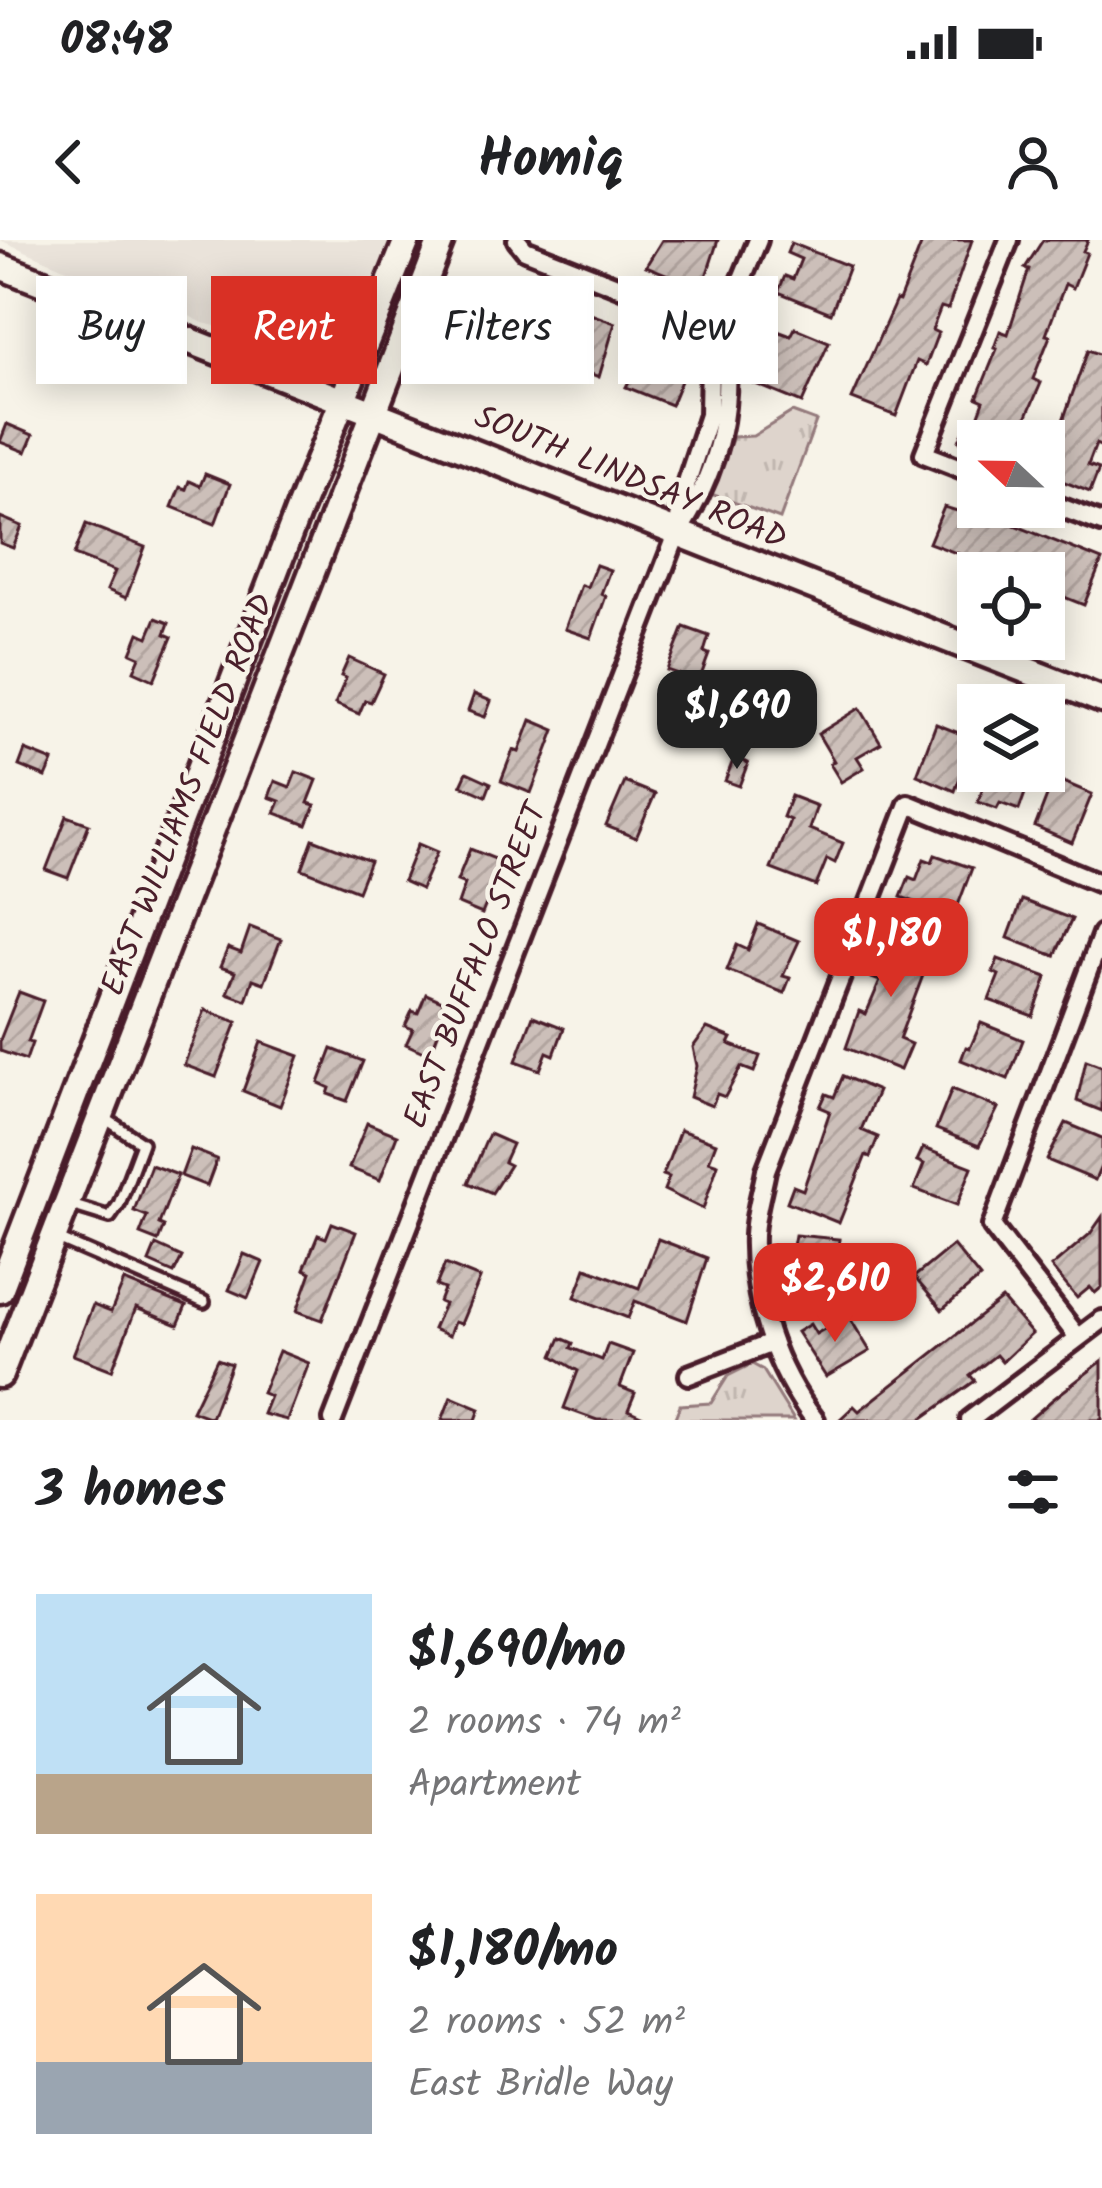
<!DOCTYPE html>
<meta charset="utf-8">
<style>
body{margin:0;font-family:Kalam,sans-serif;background:#f2f2f2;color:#202124;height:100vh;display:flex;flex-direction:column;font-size:45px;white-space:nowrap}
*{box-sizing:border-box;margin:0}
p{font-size:39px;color:#757577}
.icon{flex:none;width:66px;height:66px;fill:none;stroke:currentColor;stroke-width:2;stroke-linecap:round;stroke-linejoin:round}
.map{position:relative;height:1180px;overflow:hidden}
.drawer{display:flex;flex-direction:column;background:#fff;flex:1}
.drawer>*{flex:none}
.hud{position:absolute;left:36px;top:36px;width:1032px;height:108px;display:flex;gap:24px}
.needle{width:78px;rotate:292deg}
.buttons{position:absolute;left:957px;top:180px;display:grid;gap:24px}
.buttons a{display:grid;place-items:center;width:108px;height:108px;border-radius:0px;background:#fff;box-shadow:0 6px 30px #0003;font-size:60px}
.price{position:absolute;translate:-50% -102px;padding:0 27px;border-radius:24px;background:#d93025;color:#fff;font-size:39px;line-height:78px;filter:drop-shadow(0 3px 6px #0008)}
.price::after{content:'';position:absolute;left:50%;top:72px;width:36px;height:27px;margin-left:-18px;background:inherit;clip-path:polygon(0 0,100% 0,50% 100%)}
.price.selected{background:#222;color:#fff}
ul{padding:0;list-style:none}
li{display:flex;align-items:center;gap:36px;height:300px;padding:0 36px}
li span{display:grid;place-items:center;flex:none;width:336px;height:240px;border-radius:0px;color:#555}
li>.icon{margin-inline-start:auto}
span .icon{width:144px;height:144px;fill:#fffc;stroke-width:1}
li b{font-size:51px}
h2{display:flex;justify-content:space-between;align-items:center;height:144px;padding:0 36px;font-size:51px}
.pill{padding:0 42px;border-radius:0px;background:#fff;box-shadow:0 6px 30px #0003;font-size:42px;line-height:108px}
.pill.selected{background:#d93025;color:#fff}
.status{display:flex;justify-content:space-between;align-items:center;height:84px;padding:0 60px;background:#fff;direction:ltr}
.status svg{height:33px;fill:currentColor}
header{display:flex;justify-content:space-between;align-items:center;height:156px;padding:0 36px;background:#fff;font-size:54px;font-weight:800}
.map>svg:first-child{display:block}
.built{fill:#eae3da}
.park{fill:url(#park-tufts);stroke:#947a7c;stroke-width:3}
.building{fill:url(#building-hatch);stroke:#4a1f2b;stroke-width:3}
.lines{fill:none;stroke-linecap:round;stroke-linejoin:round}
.service-casing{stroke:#4a1f2b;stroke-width:18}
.minor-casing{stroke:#4a1f2b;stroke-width:26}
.secondary-casing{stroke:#4a1f2b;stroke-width:33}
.service{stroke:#f7f3e8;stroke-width:9}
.minor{stroke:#f7f3e8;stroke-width:16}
.secondary{stroke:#f7f3e8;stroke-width:24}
.labels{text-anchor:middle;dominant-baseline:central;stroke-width:9;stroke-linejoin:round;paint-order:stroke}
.street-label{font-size:33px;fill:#4a1f2b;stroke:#f7f3e8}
</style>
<div class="status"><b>08:48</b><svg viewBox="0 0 49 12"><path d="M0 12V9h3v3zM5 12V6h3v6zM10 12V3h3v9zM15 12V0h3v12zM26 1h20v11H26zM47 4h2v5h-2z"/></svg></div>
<header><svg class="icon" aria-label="back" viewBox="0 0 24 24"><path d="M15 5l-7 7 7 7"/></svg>Homiq<svg class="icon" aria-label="person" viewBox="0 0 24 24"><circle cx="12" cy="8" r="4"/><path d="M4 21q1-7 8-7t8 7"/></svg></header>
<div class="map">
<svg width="1102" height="1180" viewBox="0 0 1102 1180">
<defs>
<pattern id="park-tufts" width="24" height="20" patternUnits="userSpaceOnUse" patternTransform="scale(3)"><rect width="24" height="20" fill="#ded4cc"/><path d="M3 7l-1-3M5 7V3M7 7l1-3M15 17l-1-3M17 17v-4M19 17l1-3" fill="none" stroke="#c0b6af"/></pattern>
<pattern id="building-hatch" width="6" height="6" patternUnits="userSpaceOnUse" patternTransform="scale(3)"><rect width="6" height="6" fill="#ccbfb9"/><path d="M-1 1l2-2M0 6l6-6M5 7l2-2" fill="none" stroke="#b1a49f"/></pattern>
</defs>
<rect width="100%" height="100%" fill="#f7f3e8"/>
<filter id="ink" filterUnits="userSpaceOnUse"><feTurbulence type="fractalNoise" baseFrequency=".00833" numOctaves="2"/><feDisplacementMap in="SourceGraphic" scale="24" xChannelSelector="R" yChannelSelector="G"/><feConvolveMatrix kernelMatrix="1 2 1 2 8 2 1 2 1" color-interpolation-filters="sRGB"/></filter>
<g filter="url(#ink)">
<!-- built -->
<polygon class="built" points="0,0 391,0 341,121 326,128 316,127 286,108 256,96 203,83 127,45 64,28"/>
<!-- park -->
<g class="park">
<polygon points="792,172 816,181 780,279 711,254 733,197 753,196"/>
<polygon points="752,1124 763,1130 794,1180 674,1180 680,1165 711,1163 728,1136"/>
</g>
<!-- building -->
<g class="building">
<polygon points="662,0 718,0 702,49 646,26"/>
<polygon points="923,0 972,0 948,69 941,67 932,90 938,93 926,125 917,121 896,176 852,159 896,60 899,61"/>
<polygon points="1043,0 1088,0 1083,11 1087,13 1073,48 1065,44 1046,95 1050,96 1033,139 1041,143 1016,201 978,201 978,208 959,201 965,188 973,191 984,161 977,158 997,109 994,108 1000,91 1008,94 1029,29 1025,28"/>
<polygon points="791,3 849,26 831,73 778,52 785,36 793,39 801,19 787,13"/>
<polygon points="503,44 525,54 528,47 544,54 528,109 483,90"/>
<polygon points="585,72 615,83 599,137 554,120 572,74 583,78"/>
<polygon points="764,86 791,96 795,88 829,102 802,163 753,143 765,114 755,110"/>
<polygon points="652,97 692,114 671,165 626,147"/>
<polygon points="1088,110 1102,115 1102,207 1096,204 1088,225 1099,229 1090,252 1044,234"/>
<polygon points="7,184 33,195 26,212 0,202"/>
<polygon points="205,234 230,244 215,284 172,267 180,247 186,249 189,241 200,246"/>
<polygon points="944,267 974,276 977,270 1102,320 1084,365 1044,349 1044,333 1010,333 929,303"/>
<polygon points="0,277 22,286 13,308 0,303"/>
<polygon points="86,284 145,307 126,358 107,350 115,331 74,315"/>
<polygon points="596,325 610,330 601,354 606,356 591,398 565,389 581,345 587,347"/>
<polygon points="156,378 169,383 165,394 172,397 154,440 134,431 140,417 131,413 139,393 148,397"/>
<polygon points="684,387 709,396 704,412 709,414 699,441 667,430"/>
<polygon points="349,418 384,434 371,462 365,460 359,474 335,464 346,438 341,436"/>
<polygon points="474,454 491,461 485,477 468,471"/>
<polygon points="860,468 881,503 857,517 864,528 841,542 830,524 834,521 818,494"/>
<polygon points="531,480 555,490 531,553 501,541 513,510 519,512"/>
<polygon points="936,484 974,499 955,551 917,535"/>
<polygon points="25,510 53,521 46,537 19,526"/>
<polygon points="734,518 748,523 739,546 725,541"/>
<polygon points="989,531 1033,531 1019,570 1000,563 997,569 978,562"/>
<polygon points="296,532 317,540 308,563 315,565 307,585 275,573 280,561 269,557 275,541 290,547"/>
<polygon points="467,532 491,543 486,556 461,545"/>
<polygon points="1054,538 1092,554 1072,603 1035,587"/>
<polygon points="625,542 655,554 636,598 606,586"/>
<polygon points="791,556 817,566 809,589 843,603 835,623 827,619 816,646 771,629 790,580 783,577"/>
<polygon points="67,576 89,584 68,638 46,630"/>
<polygon points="313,599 370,621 358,651 302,629"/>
<polygon points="418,604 437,612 421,649 403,641"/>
<polygon points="470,609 503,622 482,674 458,664 465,644 457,641"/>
<polygon points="935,615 972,628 954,676 901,657 909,637 916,640 924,619 932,622"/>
<polygon points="1022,660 1072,679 1055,716 1008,698"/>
<polygon points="758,684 799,701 783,736 790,738 784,753 727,730 737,705 748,710"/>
<polygon points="250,687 281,699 264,743 253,739 246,760 227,753 235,732 220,727 228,708 241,713"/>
<polygon points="889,689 934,706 899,799 911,804 900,830 846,808 859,771 866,774 880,741 872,738"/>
<polygon points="998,719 1047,737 1033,776 989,760 999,735 993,732"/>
<polygon points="19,752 43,761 28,802 32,803 26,820 0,811 0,800"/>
<polygon points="426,754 449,764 430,815 406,804 413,789 405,786 412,771 418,773"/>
<polygon points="205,770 237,782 216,837 184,825"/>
<polygon points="533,776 564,788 554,815 547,812 540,830 516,821"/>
<polygon points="981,783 1023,800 1008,839 961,820 966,807 970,808"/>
<polygon points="707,788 732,798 729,804 760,816 754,832 741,827 725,857 717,854 712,866 690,857 697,826 693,807"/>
<polygon points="261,802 299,816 280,866 243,851"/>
<polygon points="332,809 363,821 347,861 328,854 330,848 319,843"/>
<polygon points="1086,820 1102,826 1102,871 1077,861"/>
<polygon points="843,836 878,851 861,890 878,897 870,917 866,915 839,983 787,962 793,946 803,950 830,871 820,867 826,854 834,857"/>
<polygon points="952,849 998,868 979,906 936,889"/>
<polygon points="367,883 397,895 380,940 349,928"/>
<polygon points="1066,883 1102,898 1102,924 1095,940 1047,920"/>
<polygon points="680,890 716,903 709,921 718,924 703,969 664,950 669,937 663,935"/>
<polygon points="489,894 512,904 504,922 510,925 492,953 468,943"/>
<polygon points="923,908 972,927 957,965 914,949 924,924 917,921"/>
<polygon points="191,909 217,919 207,946 181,936"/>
<polygon points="151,925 178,935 159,984 164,986 158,1001 140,994 147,976 134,971"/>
<polygon points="1102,977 1102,1047 1095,1053 1090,1047 1077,1058 1051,1027 1090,994"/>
<polygon points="332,983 356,992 322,1080 297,1071 311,1032 304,1029 318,995 326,998"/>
<polygon points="795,995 839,999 836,1032 829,1031 827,1050 803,1047 803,1041 787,1039"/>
<polygon points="658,999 707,1018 687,1081 635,1061 628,1078 575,1057 586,1028 639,1048"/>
<polygon points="156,1005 182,1017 174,1033 149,1022"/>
<polygon points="953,1005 980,1038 942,1070 914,1037"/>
<polygon points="244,1014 263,1022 248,1058 229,1050"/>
<polygon points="445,1024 480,1038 461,1084 454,1082 449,1096 433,1089 444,1064 439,1062 444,1049 436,1046"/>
<polygon points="124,1041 186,1066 178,1085 136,1068 112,1130 73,1115 93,1065 111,1072"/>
<polygon points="1002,1059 1032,1094 1002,1122 996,1115 970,1135 975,1141 920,1180 839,1180 854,1166 859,1171"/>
<polygon points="848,1075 870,1111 826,1137 797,1092 810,1084 816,1094"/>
<polygon points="561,1098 573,1103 571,1108 602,1120 608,1104 633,1113 620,1147 635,1153 628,1170 650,1180 597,1180 564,1168 578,1131 553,1116"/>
<polygon points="279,1111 309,1123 287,1180 263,1174 270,1156 262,1153"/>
<polygon points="217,1119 231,1124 211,1178 192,1171"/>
<polygon points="1102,1121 1102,1180 1029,1180 1052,1160"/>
<polygon points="451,1157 480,1169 476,1180 442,1180"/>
</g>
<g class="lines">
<!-- service casing -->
<g class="service-casing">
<g id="service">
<polyline points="71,965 110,977 119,964 142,903 103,877"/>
<polyline points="58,999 204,1062"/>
</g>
</g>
<!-- minor casing -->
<g class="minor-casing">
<g id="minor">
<polyline points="517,0 525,10 723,88"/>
<polyline points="978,235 924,214 1009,0"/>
<polyline points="1044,261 1102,283"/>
<polyline points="678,287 682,257 709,175 710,116 758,0"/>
<polyline points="1077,1096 992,986 1102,694"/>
<polyline points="689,1135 772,1103"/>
<path d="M333,1180L677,294C720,229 734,165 723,88"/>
<path d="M815,1180C775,1129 752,1060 754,995C755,973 762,951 766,930L908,564L1102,644"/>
<polyline points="970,1180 1102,1080"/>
</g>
</g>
<!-- secondary casing -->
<g class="secondary-casing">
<g id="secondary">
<polyline points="0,26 1102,460"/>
<polyline points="0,1050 299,269 407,0"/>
<polyline points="0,1135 441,0"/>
</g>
</g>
<!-- service -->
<use href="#service" class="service"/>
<!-- minor -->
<use href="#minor" class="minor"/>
<!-- secondary -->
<use href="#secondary" class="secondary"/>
</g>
</g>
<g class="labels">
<!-- street labels -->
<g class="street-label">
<text transform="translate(630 239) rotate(22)">SOUTH LINDSAY ROAD</text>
<text transform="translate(189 555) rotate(-69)">EAST WILLIAMS FIELD ROAD</text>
<text transform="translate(477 726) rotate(-69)">EAST BUFFALO STREET</text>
</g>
</g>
</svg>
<div class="buttons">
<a><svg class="needle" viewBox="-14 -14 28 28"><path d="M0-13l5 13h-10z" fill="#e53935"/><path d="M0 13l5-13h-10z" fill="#757577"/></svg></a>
<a><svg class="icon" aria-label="locate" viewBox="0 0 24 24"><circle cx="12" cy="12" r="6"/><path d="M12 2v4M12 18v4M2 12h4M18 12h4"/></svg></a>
<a><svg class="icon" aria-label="layers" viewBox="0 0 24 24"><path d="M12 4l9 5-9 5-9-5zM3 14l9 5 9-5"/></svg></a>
</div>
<b class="price selected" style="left:737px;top:532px">$1,690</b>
<b class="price" style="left:891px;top:760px">$1,180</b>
<b class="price" style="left:835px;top:1105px">$2,610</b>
<div class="hud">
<a class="pill">Buy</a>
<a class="pill selected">Rent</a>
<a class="pill">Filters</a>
<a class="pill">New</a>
</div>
</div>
<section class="drawer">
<h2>3 homes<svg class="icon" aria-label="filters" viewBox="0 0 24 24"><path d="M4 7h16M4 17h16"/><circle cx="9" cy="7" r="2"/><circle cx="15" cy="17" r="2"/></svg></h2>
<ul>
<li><span style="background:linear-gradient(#bfe0f5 75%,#b9a48a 0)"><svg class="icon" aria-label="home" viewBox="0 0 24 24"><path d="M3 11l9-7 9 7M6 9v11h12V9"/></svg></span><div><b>$1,690/mo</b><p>2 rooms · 74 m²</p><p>Apartment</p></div></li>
<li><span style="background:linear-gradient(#ffd9b3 70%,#9aa5b1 0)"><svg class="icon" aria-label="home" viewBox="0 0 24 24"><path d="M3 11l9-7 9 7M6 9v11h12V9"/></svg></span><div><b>$1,180/mo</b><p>2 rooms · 52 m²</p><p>East Bridle Way</p></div></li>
</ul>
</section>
